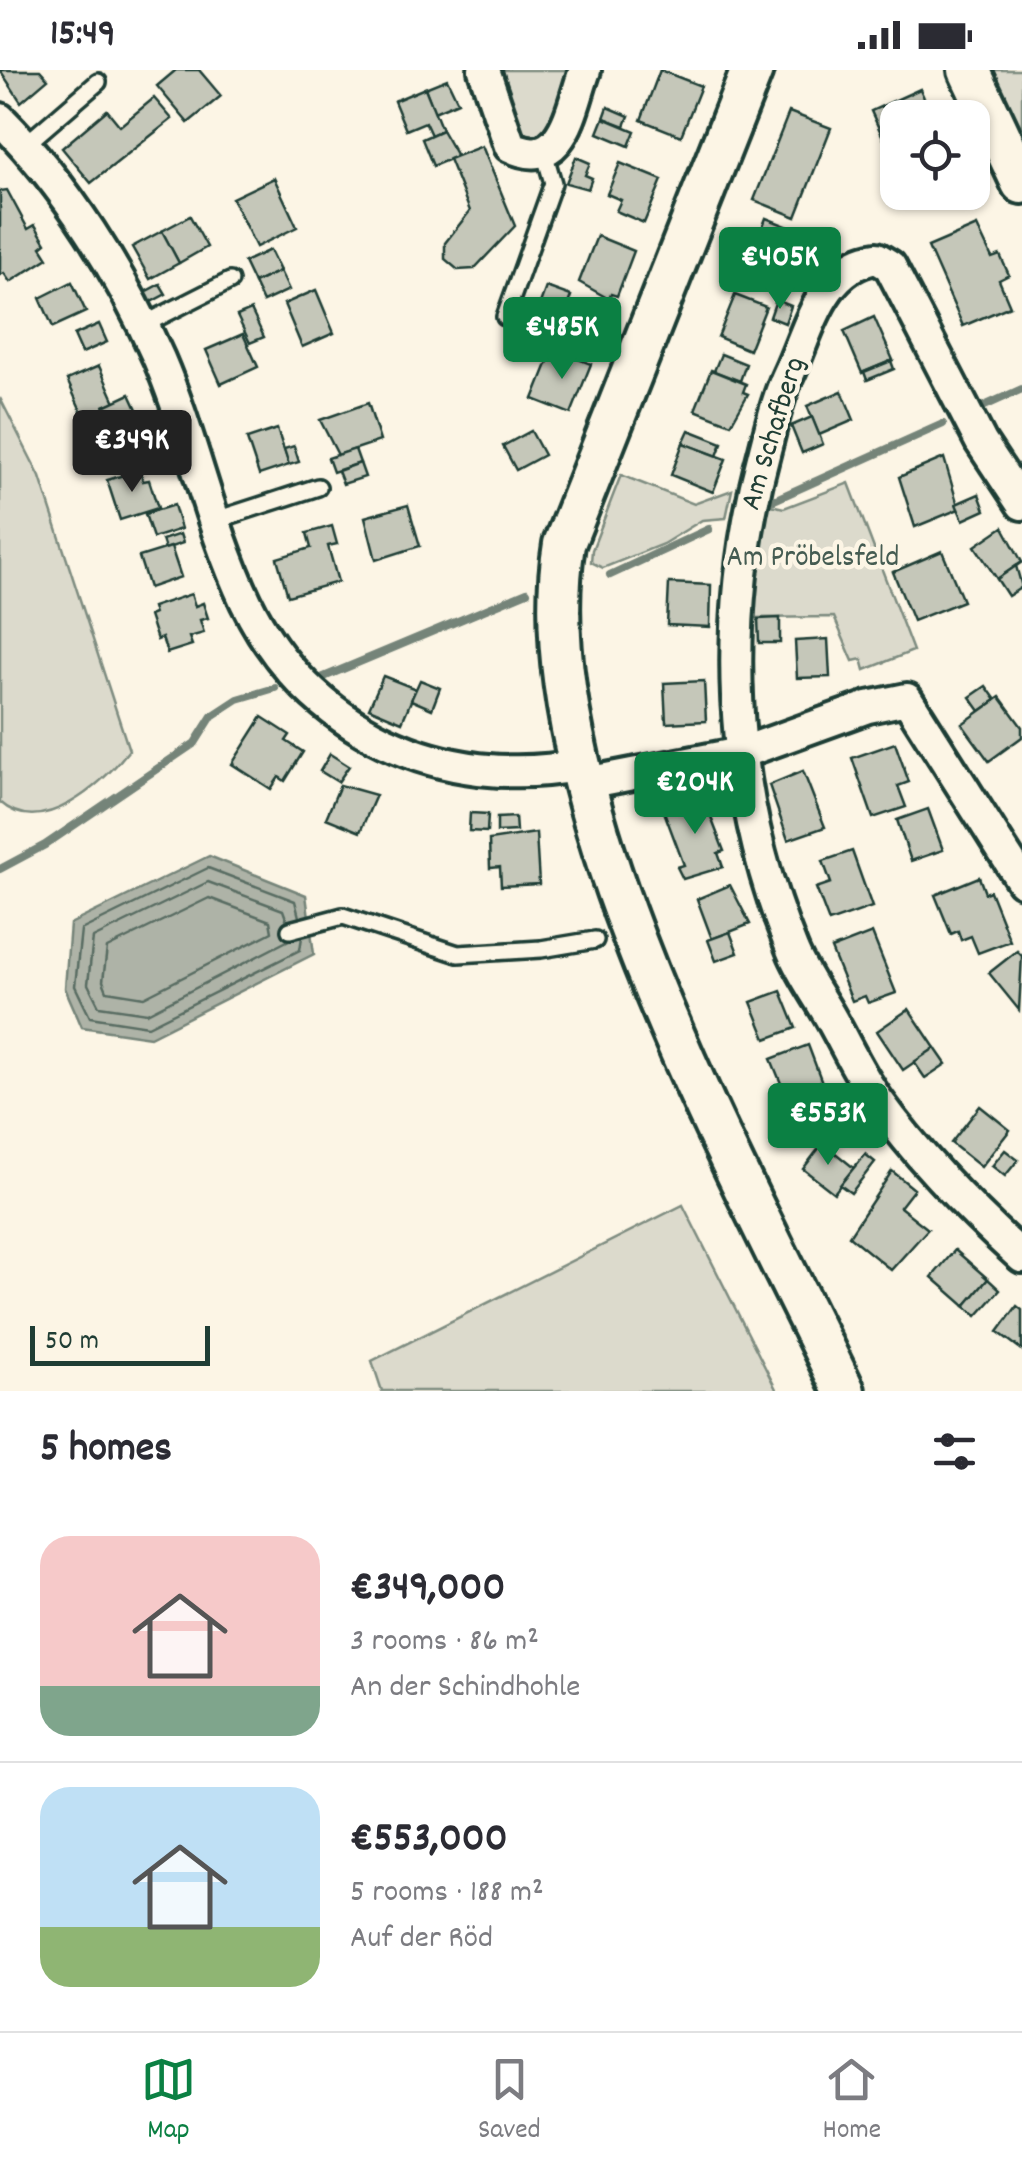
<!DOCTYPE html>
<meta charset="utf-8">
<style>
body{margin:0;font-family:Dekko,sans-serif;background:#f2f2f3;color:#2b2b33;height:100vh;display:flex;flex-direction:column;font-size:38px;white-space:nowrap}
*{box-sizing:border-box;margin:0}
p{font-size:32px;color:#7c7c81}
.icon{flex:none;width:55px;height:55px;fill:none;stroke:currentColor;stroke-width:2;stroke-linecap:round;stroke-linejoin:round}
.map{position:relative;height:1321px;overflow:hidden}
.panel{display:flex;flex-direction:column;background:#fff;flex:1}
.panel>*{flex:none}
.controls{position:absolute;left:880px;top:30px;display:grid;gap:20px}
.controls a{display:grid;place-items:center;width:110px;height:110px;border-radius:20px;background:#fff;box-shadow:0 2px 8px #0004;font-size:50px}
.scale{position:absolute;left:30px;bottom:25px;width:180px;box-sizing:border-box;padding-left:10px;border:5px solid #1f3d34;border-top:0;font-size:28px;line-height:35px;white-space:nowrap;color:#1f3d34;-webkit-text-stroke:8px #fcf5e5;paint-order:stroke}
.price{position:absolute;translate:-50% -85px;padding:0 22px;border-radius:10px;background:#0b8043;color:#fff;font-size:32px;line-height:65px;filter:drop-shadow(0 2px 5px #0008)}
.price::after{content:'';position:absolute;left:50%;top:60px;width:30px;height:22px;margin-left:-15px;background:inherit;clip-path:polygon(0 0,100% 0,50% 100%)}
.price.selected{background:#222;color:#fff}
ul{padding:0;list-style:none}
li{display:flex;align-items:center;gap:30px;height:250px;padding:0 40px}
li+li{border-top:2px solid #e1e1e2}
li span{display:grid;place-items:center;flex:none;width:280px;height:200px;border-radius:30px;color:#555}
li>.icon{margin-inline-start:auto}
span .icon{width:120px;height:120px;fill:#fffc;stroke-width:1}
li b{font-size:42px}
h2{display:flex;justify-content:space-between;align-items:center;height:120px;padding:0 40px;font-size:42px}
.status{display:flex;justify-content:space-between;align-items:center;height:70px;padding:0 50px;background:#fff;direction:ltr}
.status svg{height:28px;fill:currentColor}
.tab-bar{display:flex;justify-content:space-around;align-items:center;height:140px;border-top:2px solid #e1e1e2;background:#fff;font-size:28px;color:#7c7c81}
.tab-bar a{display:grid;justify-items:center;gap:5px}
.tab-bar .selected{color:#0b8043}
.map>svg:first-child{display:block}
.green{fill:#dcdacc;stroke:#7e8c80;stroke-width:2.5}
.water{fill:#aeb3a7;stroke:#758479;stroke-width:2.5}
.lines{fill:none;stroke-linecap:round;stroke-linejoin:round}
.shore{stroke:#586c62;stroke-width:2.5}
.stream{stroke:#758479;stroke-width:8}
.building{fill:#c5c7b9;stroke:#1f3d34;stroke-width:2.5}
.lane-casing{stroke:#1f3d34;stroke-width:22}
.street-casing{stroke:#1f3d34;stroke-width:38}
.secondary-casing{stroke:#1f3d34;stroke-width:48}
.lane{stroke:#fcf5e5;stroke-width:15}
.street{stroke:#fcf5e5;stroke-width:30}
.secondary{stroke:#fcf5e5;stroke-width:40}
.labels{text-anchor:middle;dominant-baseline:central;stroke-width:9;stroke-linejoin:round;paint-order:stroke}
.street-label{font-size:30px;fill:#1f3d34;stroke:#fcf5e5}
.park-label{font-size:30px;fill:#455c52;stroke:#fcf5e5}
</style>
<div class="status"><b>15:49</b><svg viewBox="0 0 49 12"><path d="M0 12V9h3v3zM5 12V6h3v6zM10 12V3h3v9zM15 12V0h3v12zM26 1h20v11H26zM47 4h2v5h-2z"/></svg></div>
<div class="map">
<svg width="1022" height="1321" viewBox="0 0 1022 1321">
<rect width="100%" height="100%" fill="#fcf5e5"/>
<filter id="ink" filterUnits="userSpaceOnUse"><feTurbulence type="fractalNoise" baseFrequency=".01" numOctaves="2"/><feDisplacementMap in="SourceGraphic" scale="20" xChannelSelector="R" yChannelSelector="G"/><feConvolveMatrix kernelMatrix="1 2 1 2 8 2 1 2 1" color-interpolation-filters="sRGB"/></filter>
<g filter="url(#ink)">
<!-- green -->
<g class="green">
<polygon points="498,0 576,0 557,56 540,67 523,63"/>
<polygon points="978,0 1022,0 1022,81"/>
<path d="M0,328L40,407L129,680C103,713 42,770 0,732Z"/>
<polygon points="621,405 694,434 732,420 726,448 702,450 663,474 603,498 591,492 592,480"/>
<polygon points="849,413 913,581 865,600 862,589 853,591 834,547 747,548 762,433 784,438"/>
<polygon points="683,1135 777,1321 382,1321 372,1291"/>
</g>
<!-- water -->
<polygon class="water" points="209,786 306,825 314,884 150,967 82,957 65,918 70,854"/>
<g class="lines">
<!-- shore -->
<g class="shore">
<polygon points="209,828 270,851 272,862 144,927 107,921 103,911 107,878"/>
<polyline points="299,847 295,831 208,798 81,860 75,916 90,947 148,956 300,880 302,867"/>
<polyline points="287,851 283,840 208,812 93,868 88,914 99,936 147,943 289,870"/>
</g>
<!-- stream -->
<g class="stream">
<polyline points="980,338 1022,319"/>
<polyline points="774,430 943,354"/>
<polyline points="610,505 709,459"/>
<polyline points="319,609 527,522"/>
<polyline points="0,799 45,775 195,673 212,646 238,629 275,618"/>
</g>
</g>
<!-- building -->
<g class="building">
<polygon points="0,0 40,0 48,9 21,32"/>
<polygon points="176,0 199,0 221,26 188,53 157,16"/>
<polygon points="660,0 701,16 681,66 641,50"/>
<polygon points="447,9 458,32 434,42 425,18"/>
<polygon points="425,18 442,60 431,65 425,52 406,60 394,31"/>
<polygon points="920,19 933,48 898,48 898,100 871,41"/>
<polygon points="154,28 172,49 91,113 62,78 107,40 120,56"/>
<polygon points="608,37 629,46 625,56 604,48"/>
<polygon points="789,42 831,58 796,147 754,130"/>
<polygon points="604,48 635,61 629,76 598,63"/>
<polygon points="442,60 457,86 433,96 422,69"/>
<polygon points="482,76 515,156 474,199 458,200 445,189 445,173 470,141 449,89"/>
<polygon points="576,87 590,93 585,105 592,108 588,119 566,113"/>
<polygon points="620,93 662,110 644,153 616,141 621,130 607,124"/>
<polygon points="274,108 297,157 256,177 232,128"/>
<polygon points="7,120 28,159 35,155 46,173 41,177 48,188 10,212 4,203 0,205 0,121"/>
<polygon points="190,146 207,177 179,193 162,161"/>
<polygon points="766,148 804,163 797,179 760,164"/>
<polygon points="977,156 992,188 1000,185 1009,205 999,210 1010,236 963,256 928,177"/>
<polygon points="162,161 179,193 150,209 132,177"/>
<polygon points="754,162 789,176 774,213 739,199"/>
<polygon points="597,166 634,181 617,226 611,224 609,229 579,212"/>
<polygon points="270,180 280,201 254,213 244,192"/>
<polygon points="280,201 289,220 263,232 254,213"/>
<polygon points="72,212 86,242 53,257 40,228"/>
<polygon points="160,214 166,224 149,233 143,223"/>
<polygon points="546,217 571,226 561,253 536,244"/>
<polygon points="316,220 334,263 302,277 284,234"/>
<polygon points="735,225 766,237 749,280 718,267"/>
<polygon points="776,230 791,236 785,253 770,247"/>
<polygon points="251,240 264,267 250,273 237,246"/>
<polygon points="536,244 561,253 554,272 528,263"/>
<polygon points="874,247 893,290 862,303 844,261"/>
<polygon points="99,254 107,272 82,283 74,265"/>
<polygon points="243,264 258,297 221,314 206,280"/>
<polygon points="553,279 591,294 571,344 533,329"/>
<polygon points="721,284 746,294 740,311 714,301"/>
<polygon points="891,291 894,299 867,310 864,302"/>
<polygon points="99,296 115,332 104,336 115,360 94,369 67,310"/>
<polygon points="711,300 746,314 743,322 748,324 731,354 695,340"/>
<polygon points="842,321 854,350 819,365 807,336"/>
<polygon points="130,324 141,348 115,360 104,336"/>
<polygon points="368,333 380,371 338,385 320,350"/>
<polygon points="812,347 823,374 802,383 791,356"/>
<polygon points="277,359 289,395 259,405 247,369"/>
<polygon points="689,360 722,373 717,386 683,373"/>
<polygon points="531,361 544,385 516,400 503,376"/>
<polygon points="683,373 726,389 713,422 671,405"/>
<polygon points="294,376 299,392 289,395 284,379"/>
<polygon points="355,379 360,393 333,402 328,388"/>
<polygon points="944,388 959,439 915,457 899,407"/>
<polygon points="360,393 365,407 343,414 338,401"/>
<polygon points="140,400 143,411 149,410 158,438 120,450 107,410"/>
<polygon points="979,424 985,440 963,450 956,434"/>
<polygon points="174,435 181,459 153,468 145,444"/>
<polygon points="408,435 420,476 376,490 365,447"/>
<polygon points="332,456 337,474 328,476 338,512 288,526 277,488 311,478 307,463"/>
<polygon points="1003,457 1022,492 997,509 975,476"/>
<polygon points="180,464 183,473 165,479 162,470"/>
<polygon points="171,477 181,507 149,518 139,487"/>
<polygon points="942,481 963,531 913,551 893,502"/>
<polygon points="1016,496 1022,517 1008,526 997,509"/>
<polygon points="669,513 711,515 710,557 667,555"/>
<polygon points="191,524 195,536 203,533 208,548 200,550 204,563 189,567 192,575 167,583 162,568 157,570 149,546 154,544 152,537"/>
<polygon points="780,548 780,573 759,573 758,549"/>
<polygon points="828,569 830,607 797,608 795,571"/>
<polygon points="383,606 416,619 402,652 369,638"/>
<polygon points="420,610 440,618 432,639 411,630"/>
<polygon points="704,611 706,651 666,653 664,613"/>
<polygon points="986,616 996,630 980,641 970,627"/>
<polygon points="1000,627 1022,657 1022,667 989,691 962,654"/>
<polygon points="262,647 290,665 286,671 303,682 285,711 279,707 271,719 232,694"/>
<polygon points="895,673 909,712 898,716 906,737 873,748 852,688"/>
<polygon points="330,684 349,696 338,712 320,701"/>
<polygon points="803,701 825,757 788,770 769,715"/>
<polygon points="340,715 376,725 360,762 326,748"/>
<polygon points="702,724 724,781 718,783 723,797 683,809 677,797 684,795 663,739"/>
<polygon points="928,739 943,780 911,791 897,750"/>
<polygon points="470,743 488,744 487,762 469,761"/>
<polygon points="515,747 516,761 497,762 497,748"/>
<polygon points="536,763 539,814 501,816 500,797 490,798 489,770"/>
<polygon points="852,781 872,837 829,852 816,818 831,813 823,791"/>
<polygon points="979,807 985,823 990,821 1010,871 978,883 971,866 961,870 958,861 951,864 935,825"/>
<polygon points="730,815 750,854 712,869 697,829"/>
<polygon points="730,862 738,883 716,891 708,870"/>
<polygon points="872,863 896,923 868,933 865,926 852,931 831,879"/>
<polygon points="1017,881 1022,886 1019,940 989,903"/>
<polygon points="781,921 796,958 766,969 751,932"/>
<polygon points="909,939 935,978 903,1000 877,961"/>
<polygon points="808,975 823,1015 787,1028 771,989"/>
<polygon points="935,978 946,994 925,1008 914,992"/>
<polygon points="812,1019 819,1038 787,1054 778,1031"/>
<polygon points="980,1036 1010,1060 981,1097 951,1073"/>
<polygon points="823,1073 854,1098 834,1123 803,1099"/>
<polygon points="1005,1080 1018,1090 1005,1106 992,1096"/>
<polygon points="865,1084 875,1092 851,1123 840,1115"/>
<polygon points="892,1101 914,1119 900,1137 928,1159 891,1200 849,1166"/>
<polygon points="955,1180 988,1209 965,1236 932,1207"/>
<polygon points="988,1209 1000,1220 977,1246 965,1236"/>
<polygon points="1017,1236 1022,1240 1022,1280 998,1262"/>
</g>
<g class="lines">
<!-- lane casing -->
<g class="lane-casing">
<g id="lane">
<polyline points="25,75 98,12"/>
<polyline points="505,247 553,113 544,82"/>
<polyline points="143,255 230,211"/>
<polyline points="216,450 318,417"/>
<polyline points="290,860 343,846 458,884 541,879 595,870"/>
</g>
</g>
<!-- street casing -->
<g class="street-casing">
<g id="street">
<path d="M484,0L510,76C564,103 571,38 585,0"/>
<path d="M0,49C66,115 121,203 159,289C193,368 209,454 246,532C308,661 443,722 581,695"/>
<path d="M1022,434L981,372L890,196L877,188C823,195 810,257 790,301C778,326 772,353 765,380C720,544 727,721 792,879C801,902 817,924 829,945C845,973 859,1004 878,1031C919,1088 970,1140 1022,1187"/>
<polyline points="586,713 741,683 868,637 907,629 1022,811"/>
</g>
</g>
<!-- secondary casing -->
<g class="secondary-casing">
<g id="secondary">
<path d="M752,0L564,474C524,720 738,1099 844,1321"/>
<polyline points="969,0 1022,113"/>
</g>
</g>
<!-- lane -->
<use href="#lane" class="lane"/>
<!-- street -->
<use href="#street" class="street"/>
<!-- secondary -->
<use href="#secondary" class="secondary"/>
</g>
</g>
<g class="labels">
<!-- street labels -->
<g class="street-label">
<text transform="translate(775 364) rotate(-73)">Am Schafberg</text>
</g>
<!-- park labels -->
<g class="park-label">
<text x="813" y="489">Am Pröbelsfeld</text>
</g>
</g>
</svg>
<div class="controls">
<a><svg class="icon" aria-label="locate" viewBox="0 0 24 24"><circle cx="12" cy="12" r="6"/><path d="M12 2v4M12 18v4M2 12h4M18 12h4"/></svg></a>
</div>
<div class="scale">50 m</div>
<b class="price" style="left:780px;top:242px">€405K</b>
<b class="price" style="left:562px;top:312px">€485K</b>
<b class="price selected" style="left:132px;top:425px">€349K</b>
<b class="price" style="left:695px;top:767px">€204K</b>
<b class="price" style="left:828px;top:1098px">€553K</b>
</div>
<section class="panel">
<h2>5 homes<svg class="icon" aria-label="filters" viewBox="0 0 24 24"><path d="M4 7h16M4 17h16"/><circle cx="9" cy="7" r="2"/><circle cx="15" cy="17" r="2"/></svg></h2>
<ul>
<li><span style="background:linear-gradient(#f6c9c9 75%,#7fa58c 0)"><svg class="icon" aria-label="home" viewBox="0 0 24 24"><path d="M3 11l9-7 9 7M6 9v11h12V9"/></svg></span><div><b>€349,000</b><p>3 rooms · 86 m²</p><p>An der Schindhohle</p></div></li>
<li><span style="background:linear-gradient(#bfe0f5 70%,#8fb573 0)"><svg class="icon" aria-label="home" viewBox="0 0 24 24"><path d="M3 11l9-7 9 7M6 9v11h12V9"/></svg></span><div><b>€553,000</b><p>5 rooms · 188 m²</p><p>Auf der Röd</p></div></li>
</ul>
</section>
<nav class="tab-bar">
<a class="selected"><svg class="icon" aria-label="map" viewBox="0 0 24 24"><path d="M3 6l6-2 6 2 6-2v14l-6 2-6-2-6 2zM9 4v14M15 6v14"/></svg>Map</a>
<a><svg class="icon" aria-label="saved" viewBox="0 0 24 24"><path d="M7 4h10v16l-5-4-5 4z"/></svg>Saved</a>
<a><svg class="icon" aria-label="home" viewBox="0 0 24 24"><path d="M3 11l9-7 9 7M6 9v11h12V9"/></svg>Home</a>
</nav>
